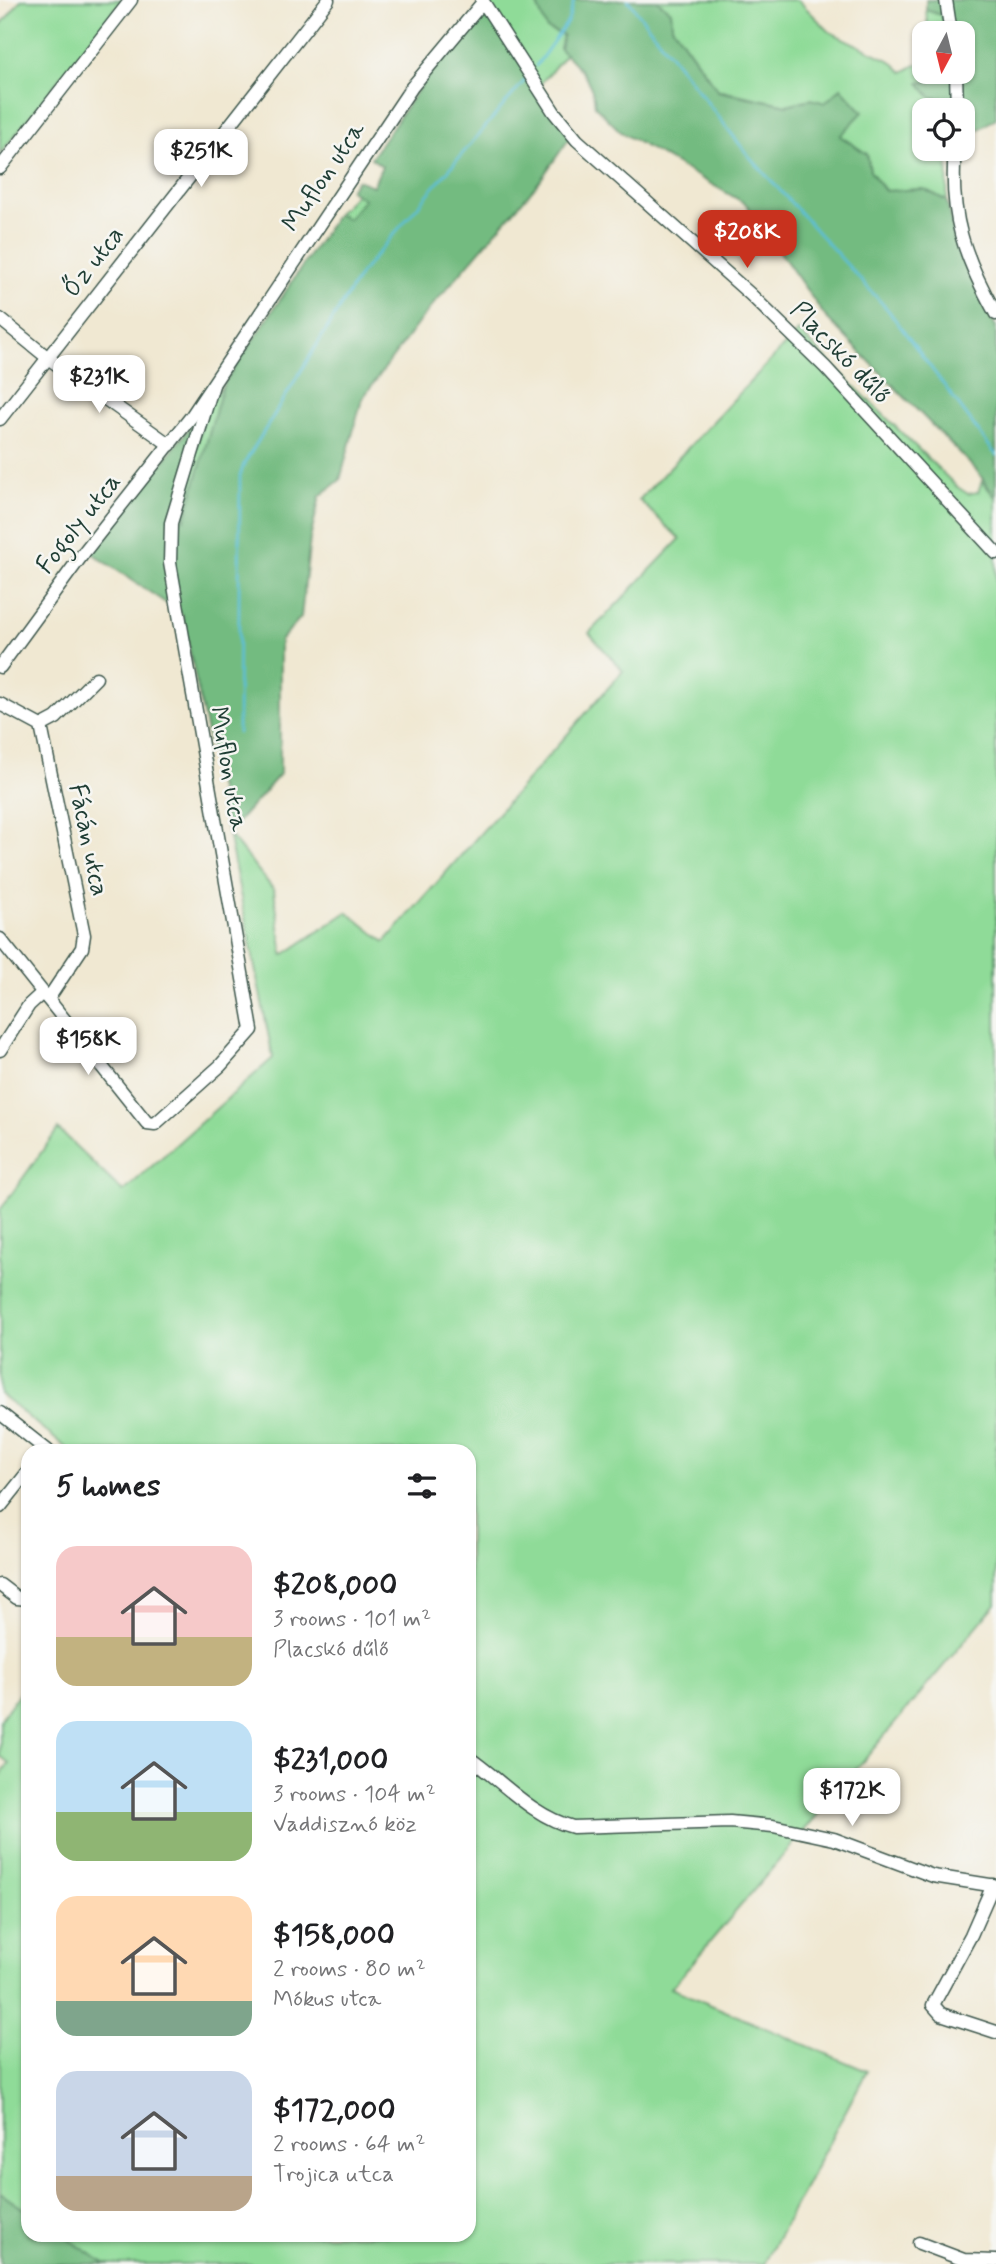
<!DOCTYPE html>
<meta charset="utf-8">
<style>
body{margin:0;font-family:Mynerve,sans-serif;background:#f2f2f2;color:#202124;height:100vh;display:flex;flex-direction:column;font-size:26px;white-space:nowrap}
*{box-sizing:border-box;margin:0}
p{font-size:23px;color:#757577}
.icon{flex:none;width:38px;height:38px;fill:none;stroke:currentColor;stroke-width:2;stroke-linecap:round;stroke-linejoin:round}
.map{position:relative;flex:1;overflow:hidden}
.details{position:absolute;left:21px;top:1444px;width:455px;height:798px;display:flex;flex-direction:column;background:#fff;border-radius:21px;box-shadow:0 2px 5px #0004}
.details>*{flex:none}
.needle{width:46px;rotate:187deg}
.controls{position:absolute;left:912px;top:21px;display:grid;gap:14px}
.controls a{display:grid;place-items:center;width:63px;height:63px;border-radius:14px;background:#fff;box-shadow:0 2px 5px #0004;font-size:35px}
.price{position:absolute;translate:-50% -60px;padding:0 16px;border-radius:14px;background:#fff;color:#222;font-size:23px;line-height:46px;filter:drop-shadow(0 2px 4px #0008)}
.price::after{content:'';position:absolute;left:50%;top:42px;width:21px;height:16px;margin-left:-10px;background:inherit;clip-path:polygon(0 0,100% 0,50% 100%)}
.price.current{background:#c8321e;color:#fff}
ul{padding:0;list-style:none}
li{display:flex;align-items:center;gap:21px;height:175px;padding:0 35px}
li span{display:grid;place-items:center;flex:none;width:196px;height:140px;border-radius:21px;color:#555}
li>.icon{margin-inline-start:auto}
span .icon{width:84px;height:84px;fill:#fffc;stroke-width:1}
li b{font-size:30px}
h2{display:flex;justify-content:space-between;align-items:center;height:84px;padding:0 35px;font-size:30px}
.map>svg:first-child{display:block}
.green{fill:#8fdb98;stroke:#578c66;stroke-width:2}
.forest{fill:#73bb80;stroke:#497c5a;stroke-width:2}
.lines{fill:none;stroke-linecap:round;stroke-linejoin:round}
.stream{stroke:#5bbfd9;stroke-width:2.5}
.minor-casing{stroke:#3e574c;stroke-width:15}
.minor{stroke:#fff;stroke-width:12}
.labels{text-anchor:middle;dominant-baseline:central;stroke-width:5;stroke-linejoin:round;paint-order:stroke}
.street-label{font-size:26px;fill:#1f3d34;stroke:#f6f6f2}
</style>
<div class="map">
<svg width="996" height="2264" viewBox="0 0 996 2264">
<rect width="100%" height="100%" fill="#f6f6f2"/>
<filter id="ink" filterUnits="userSpaceOnUse"><feTurbulence type="fractalNoise" baseFrequency=".0143" numOctaves="2"/><feDisplacementMap in="SourceGraphic" scale="14" xChannelSelector="R" yChannelSelector="G"/><feConvolveMatrix kernelMatrix="1 2 1 2 8 2 1 2 1" color-interpolation-filters="sRGB"/></filter>
<filter id="wash" filterUnits="userSpaceOnUse"><feTurbulence type="fractalNoise" baseFrequency=".00686" numOctaves="4" result="noise"/><feDisplacementMap in="SourceGraphic" scale="28" xChannelSelector="R" yChannelSelector="G"/><feGaussianBlur stdDeviation="1.57" result="paint"/><feColorMatrix in="noise" values="0 0 0 0 0 0 0 0 0 0 0 0 0 0 0 0 0 1.4 0 .05"/><feComposite in="paint" operator="in"/></filter>
<g filter="url(#wash)">
<rect width="100%" height="100%" fill="#f0e8d2"/>
<!-- green -->
<g class="green">
<polygon points="21,0 122,0 0,154 0,26"/>
<polygon points="491,0 535,0 547,29 563,35 560,49 566,54 536,89 486,11"/>
<polygon points="656,0 798,0 830,32 891,61 903,72 924,61 924,72 937,72 933,81 920,83 954,102 953,110 924,110 924,149 948,149 947,201 924,189 886,191 870,171 867,154 840,136 825,103 811,99 787,105 718,90 672,26 671,11"/>
<polygon points="926,10 941,15 945,30 928,33"/>
<polygon points="356,194 364,199 348,220 337,214"/>
<polygon points="798,331 956,486 968,494 978,492 982,481 996,498 996,1604 671,1988 867,2071 764,2264 106,2264 62,2235 469,2235 469,1451 70,1451 0,1394 0,1210 58,1129 123,1192 273,1058 228,833 274,890 283,955 347,912 385,942 623,671 589,633 680,539 639,500"/>
<polygon points="223,385 185,520 178,511 208,404"/>
<polygon points="28,1681 28,2212 0,2193 0,1777 9,1763 0,1756 0,1720"/>
</g>
<!-- forest -->
<g class="forest">
<path d="M535,0H656L671,11L672,26L718,91L787,105L811,99L825,103L841,88L863,112L840,136L867,154L870,171L885,191L924,189L947,201L956,248L996,327V498L977,471L825,316L746,204L622,133L595,106C594,81 576,64 560,49L563,35L547,29Z"/>
<polygon points="926,0 996,0 996,118 973,133 963,131 962,110 953,101 931,97 919,83 933,81 937,72 962,72 962,33 935,33 945,30 941,15 926,10"/>
<polygon points="486,11 571,136 539,182 424,315 362,399 340,480 320,496 310,539 301,617 280,641 280,774 228,833 182,614 92,553 208,404 178,511 185,519 223,385 337,214 348,219 364,199 350,190 357,180 373,186 382,166 371,158 449,45"/>
<polygon points="0,2193 28,2212 28,2235 62,2235 106,2264 0,2264"/>
</g>
<g class="lines">
<!-- stream -->
<g class="stream">
<polyline points="628,0 748,155 888,310 996,455"/>
<polyline points="536,66 568,21 574,0"/>
<polyline points="238,733 240,476 244,464 361,273 526,79"/>
</g>
</g>
</g>
<g filter="url(#ink)">
<g class="lines">
<!-- minor casing -->
<g class="minor-casing">
<g id="minor">
<polyline points="482,0 554,112 577,140 750,294 825,367 996,553"/>
<polyline points="946,0 951,33"/>
<polyline points="956,72 957,110"/>
<path d="M955,149C949,215 964,257 996,314"/>
<polyline points="0,168 131,0"/>
<polyline points="0,319 48,358 170,445"/>
<polyline points="0,419 328,0"/>
<polyline points="0,667 85,551 191,417 412,87 483,2"/>
<polyline points="0,704 41,726 84,935 82,948 48,999"/>
<polyline points="41,726 56,718 96,678"/>
<polyline points="0,939 147,1123 155,1124 220,1066 252,1030 170,563 171,523 213,385"/>
<polyline points="0,1050 29,1005 42,993"/>
<polyline points="0,1413 48,1451"/>
<polyline points="0,1507 28,1472"/>
<polyline points="0,1585 17,1598 28,1599"/>
<path d="M469,1758C502,1781 533,1817 573,1827L730,1822L773,1826L834,1839L933,1876L996,1886"/>
<polyline points="993,1885 971,1935 933,2005 941,2014 996,2032"/>
<polyline points="919,2243 964,2260 996,2261"/>
</g>
</g>
<!-- minor -->
<use href="#minor" class="minor"/>
</g>
</g>
<g class="labels">
<!-- street labels -->
<g class="street-label">
<text transform="translate(324 177) rotate(-56)">Muflon utca</text>
<text transform="translate(94 262) rotate(-52)">Őz utca</text>
<text transform="translate(840 353) rotate(46)">Placskó dűlő</text>
<text transform="translate(79 524) rotate(-52)">Fogoly utca</text>
<text transform="translate(228 769) rotate(80)">Muflon utca</text>
<text transform="translate(88 840) rotate(78)">Fácán utca</text>
</g>
</g>
</svg>
<div class="controls">
<a><svg class="needle" viewBox="-14 -14 28 28"><path d="M0-13l5 13h-10z" fill="#e53935"/><path d="M0 13l5-13h-10z" fill="#757577"/></svg></a>
<a><svg class="icon" aria-label="locate" viewBox="0 0 24 24"><circle cx="12" cy="12" r="6"/><path d="M12 2v4M12 18v4M2 12h4M18 12h4"/></svg></a>
</div>
<b class="price" style="left:201px;top:189px">$251K</b>
<b class="price current" style="left:747px;top:270px">$208K</b>
<b class="price" style="left:99px;top:415px">$231K</b>
<b class="price" style="left:88px;top:1077px">$158K</b>
<b class="price" style="left:852px;top:1828px">$172K</b>
<section class="details">
<h2>5 homes<svg class="icon" aria-label="filters" viewBox="0 0 24 24"><path d="M4 7h16M4 17h16"/><circle cx="9" cy="7" r="2"/><circle cx="15" cy="17" r="2"/></svg></h2>
<ul>
<li><span style="background:linear-gradient(#f6c9c9 65%,#c2b280 0)"><svg class="icon" aria-label="home" viewBox="0 0 24 24"><path d="M3 11l9-7 9 7M6 9v11h12V9"/></svg></span><div><b>$208,000</b><p>3 rooms · 101 m²</p><p>Placskó dűlő</p></div></li>
<li><span style="background:linear-gradient(#bfe0f5 65%,#8fb573 0)"><svg class="icon" aria-label="home" viewBox="0 0 24 24"><path d="M3 11l9-7 9 7M6 9v11h12V9"/></svg></span><div><b>$231,000</b><p>3 rooms · 104 m²</p><p>Vaddisznó köz</p></div></li>
<li><span style="background:linear-gradient(#ffd9b3 75%,#7fa58c 0)"><svg class="icon" aria-label="home" viewBox="0 0 24 24"><path d="M3 11l9-7 9 7M6 9v11h12V9"/></svg></span><div><b>$158,000</b><p>2 rooms · 80 m²</p><p>Mókus utca</p></div></li>
<li><span style="background:linear-gradient(#c9d6e8 75%,#b9a48a 0)"><svg class="icon" aria-label="home" viewBox="0 0 24 24"><path d="M3 11l9-7 9 7M6 9v11h12V9"/></svg></span><div><b>$172,000</b><p>2 rooms · 64 m²</p><p>Trojica utca</p></div></li>
</ul>
</section>
</div>
